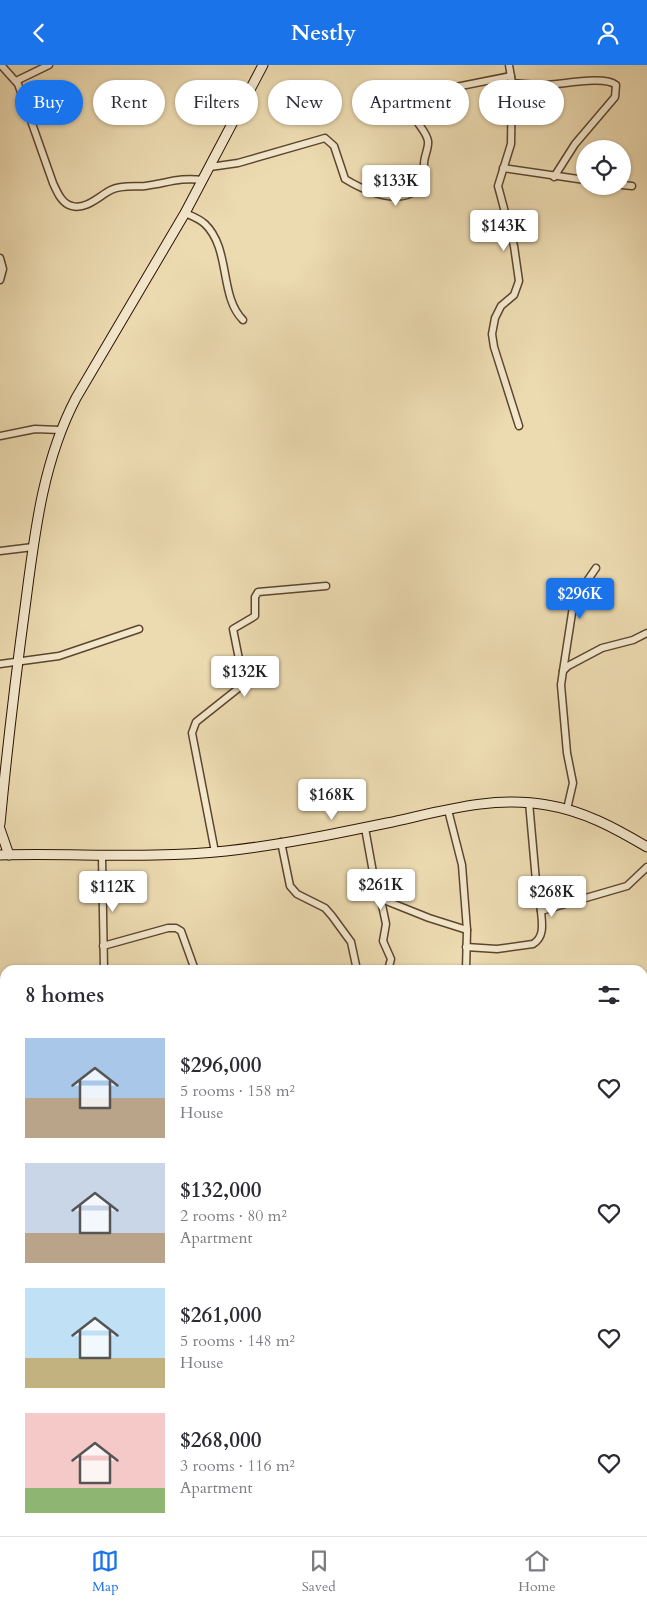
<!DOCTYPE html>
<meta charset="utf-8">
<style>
body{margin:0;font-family:Cardo,serif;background:#f7f7f7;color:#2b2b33;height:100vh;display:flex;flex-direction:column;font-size:19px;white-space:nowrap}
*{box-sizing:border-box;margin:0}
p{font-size:16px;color:#7c7c81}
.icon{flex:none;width:28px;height:28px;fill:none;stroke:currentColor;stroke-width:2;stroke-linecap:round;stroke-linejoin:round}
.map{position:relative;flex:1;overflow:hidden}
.panel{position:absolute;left:0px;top:900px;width:648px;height:571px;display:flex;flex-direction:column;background:#fff;border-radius:15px 15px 0 0;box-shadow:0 1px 4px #0004}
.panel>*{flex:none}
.hud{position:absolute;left:15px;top:15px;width:618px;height:45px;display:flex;gap:10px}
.buttons{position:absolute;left:576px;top:75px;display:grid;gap:10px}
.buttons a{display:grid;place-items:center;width:55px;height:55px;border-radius:50%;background:#fff;box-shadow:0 1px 4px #0004;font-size:25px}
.price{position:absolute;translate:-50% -42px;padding:0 11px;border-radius:5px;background:#fff;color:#222;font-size:16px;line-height:32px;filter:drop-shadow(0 1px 2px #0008)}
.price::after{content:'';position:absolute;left:50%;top:30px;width:15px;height:11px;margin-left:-8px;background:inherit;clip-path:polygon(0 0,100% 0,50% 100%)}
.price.on{background:#1a73e8;color:#fff}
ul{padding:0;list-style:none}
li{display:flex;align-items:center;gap:15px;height:125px;padding:0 25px}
li span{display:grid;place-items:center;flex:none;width:140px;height:100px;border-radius:0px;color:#555}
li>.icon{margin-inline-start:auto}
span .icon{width:60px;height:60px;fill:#fffc;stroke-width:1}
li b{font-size:21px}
h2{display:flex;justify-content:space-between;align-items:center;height:60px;padding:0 25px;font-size:21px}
.chip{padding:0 18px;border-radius:22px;background:#fff;box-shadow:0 1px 4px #0004;font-size:18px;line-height:45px}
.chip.on{background:#1a73e8;color:#fff}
header{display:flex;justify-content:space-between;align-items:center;height:65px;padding:0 25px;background:#1a73e8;color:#fff;font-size:22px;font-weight:700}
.tabs{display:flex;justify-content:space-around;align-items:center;height:70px;border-top:1px solid #e1e1e2;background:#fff;font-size:14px;color:#7c7c81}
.tabs a{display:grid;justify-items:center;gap:2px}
.tabs .on{color:#1a73e8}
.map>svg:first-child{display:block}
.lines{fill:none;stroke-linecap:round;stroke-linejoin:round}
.street-casing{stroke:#5c462f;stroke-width:9}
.secondary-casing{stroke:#2c1504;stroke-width:11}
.street{stroke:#f3e7cc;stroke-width:6}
.secondary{stroke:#f3e7cc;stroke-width:9}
</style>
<header><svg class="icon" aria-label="back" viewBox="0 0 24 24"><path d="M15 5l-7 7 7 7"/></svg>Nestly<svg class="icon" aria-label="person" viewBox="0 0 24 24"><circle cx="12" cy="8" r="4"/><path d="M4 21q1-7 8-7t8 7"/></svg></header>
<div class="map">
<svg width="647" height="1471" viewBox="0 0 647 1471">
<rect width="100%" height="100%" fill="#ecdab0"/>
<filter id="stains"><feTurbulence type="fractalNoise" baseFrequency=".004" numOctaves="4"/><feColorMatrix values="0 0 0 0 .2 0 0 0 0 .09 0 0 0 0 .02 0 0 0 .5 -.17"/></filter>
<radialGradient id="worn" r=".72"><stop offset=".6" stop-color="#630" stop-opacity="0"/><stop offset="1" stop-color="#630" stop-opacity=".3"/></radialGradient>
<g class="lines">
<!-- street casing -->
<g class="street-casing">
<g id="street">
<path d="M1,0L18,19L53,118C57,127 62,139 72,141C86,145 99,131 111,125C121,120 134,122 145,121C168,118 179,112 203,115"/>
<polyline points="509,0 512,18 511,79 498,121 514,181 519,216 514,230 501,241 495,253 492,269 494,282 519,361"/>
<polyline points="16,16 49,0"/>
<path d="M512,18C523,19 533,20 544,20C560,20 604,10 616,20L615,32L575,79L554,112"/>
<path d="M210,102L238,98L325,73L334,81L345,114C373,131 424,149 424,99C424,91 429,83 428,76C425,60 406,56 418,33L426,28L511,11"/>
<polyline points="503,103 585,115"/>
<polyline points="622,120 632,121"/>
<path d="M185,148C192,151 200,154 205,159C231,184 219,231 243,255"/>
<polyline points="0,193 3,204 0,215"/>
<polyline points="0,371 35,364 60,365"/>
<polyline points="0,486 33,482"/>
<polyline points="0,599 59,591 139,564"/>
<polyline points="563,606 574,535 596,503"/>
<polyline points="529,737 536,816 541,846"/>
<polyline points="567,744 573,718 567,688 561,620 563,606 568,601 602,583 633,575 647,568"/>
<polyline points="448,745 462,800 467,865 466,905"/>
<polyline points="365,763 376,824 379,833 429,853 467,865"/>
<polyline points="281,777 290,821 297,829 325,843 332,851 351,877 357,905"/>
<polyline points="215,787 192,668 196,657 240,622 242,609 233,564 255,551 255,532 258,527 326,521"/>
<polyline points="102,792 104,905"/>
<polyline points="381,835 386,859 383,876 391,894 388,905"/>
<polyline points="103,881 168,863 176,863 181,866 195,905"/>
<path d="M466,882L497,884L533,879C545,872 542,858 541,846L627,821L647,802"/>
<polyline points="642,1023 647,1022"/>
<polyline points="642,1051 647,1055"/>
<polyline points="0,1132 5,1128"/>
<polyline points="0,1173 5,1184"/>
<polyline points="0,1298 5,1294"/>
<polyline points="0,1435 5,1436"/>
<polyline points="23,1466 25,1471"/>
<polyline points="267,1466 268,1471"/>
<polyline points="514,1466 516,1471"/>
</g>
</g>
<!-- secondary casing -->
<g class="secondary-casing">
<g id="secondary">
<path d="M0,759C7,684 16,609 26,535C35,466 43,396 76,333L185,148L263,0"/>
<polyline points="0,764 9,790"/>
<path d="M0,790C76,788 151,794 226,786C280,780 334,769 387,758C439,747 493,730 547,740C584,746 615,763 647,782"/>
</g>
</g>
<!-- street -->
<use href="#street" class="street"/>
<!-- secondary -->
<use href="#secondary" class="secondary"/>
</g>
<rect width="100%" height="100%" filter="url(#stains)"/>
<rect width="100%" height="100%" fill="url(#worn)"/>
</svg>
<div class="buttons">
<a><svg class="icon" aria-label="locate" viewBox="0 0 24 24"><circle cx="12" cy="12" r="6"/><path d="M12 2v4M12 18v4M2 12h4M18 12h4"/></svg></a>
</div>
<b class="price" style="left:396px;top:142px">$133K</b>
<b class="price" style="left:504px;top:187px">$143K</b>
<b class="price on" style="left:580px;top:555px">$296K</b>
<b class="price" style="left:245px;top:633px">$132K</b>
<b class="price" style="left:332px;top:756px">$168K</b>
<b class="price" style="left:381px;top:846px">$261K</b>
<b class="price" style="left:113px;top:848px">$112K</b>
<b class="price" style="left:552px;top:853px">$268K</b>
<div class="hud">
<a class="chip on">Buy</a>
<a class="chip">Rent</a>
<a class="chip">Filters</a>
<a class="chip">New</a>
<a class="chip">Apartment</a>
<a class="chip">House</a>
</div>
<section class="panel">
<h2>8 homes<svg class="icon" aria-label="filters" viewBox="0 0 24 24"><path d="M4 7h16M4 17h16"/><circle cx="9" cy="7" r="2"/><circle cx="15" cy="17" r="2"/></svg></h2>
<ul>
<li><span style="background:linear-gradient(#a9c7e8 60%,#b9a48a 0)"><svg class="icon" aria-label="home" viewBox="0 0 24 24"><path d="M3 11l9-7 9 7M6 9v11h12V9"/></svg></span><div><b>$296,000</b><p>5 rooms · 158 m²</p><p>House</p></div><svg class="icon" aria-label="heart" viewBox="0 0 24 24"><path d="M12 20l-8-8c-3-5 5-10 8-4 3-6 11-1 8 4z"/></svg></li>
<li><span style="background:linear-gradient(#c9d6e8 70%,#b9a48a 0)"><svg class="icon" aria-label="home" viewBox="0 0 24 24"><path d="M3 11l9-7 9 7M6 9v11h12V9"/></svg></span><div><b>$132,000</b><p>2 rooms · 80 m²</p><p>Apartment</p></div><svg class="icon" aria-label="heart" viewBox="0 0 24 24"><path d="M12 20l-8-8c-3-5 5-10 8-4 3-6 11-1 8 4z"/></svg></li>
<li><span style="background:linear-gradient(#bfe0f5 70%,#c2b280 0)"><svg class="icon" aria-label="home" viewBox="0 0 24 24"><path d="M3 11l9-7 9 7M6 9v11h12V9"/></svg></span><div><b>$261,000</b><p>5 rooms · 148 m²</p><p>House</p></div><svg class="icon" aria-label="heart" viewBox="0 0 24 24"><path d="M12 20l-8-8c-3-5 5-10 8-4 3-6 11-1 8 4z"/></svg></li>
<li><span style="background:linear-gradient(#f6c9c9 75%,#8fb573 0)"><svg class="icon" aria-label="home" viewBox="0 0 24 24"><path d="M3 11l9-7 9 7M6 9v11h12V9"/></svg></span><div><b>$268,000</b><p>3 rooms · 116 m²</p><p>Apartment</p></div><svg class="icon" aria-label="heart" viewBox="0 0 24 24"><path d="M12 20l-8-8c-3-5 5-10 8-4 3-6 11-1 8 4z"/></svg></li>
</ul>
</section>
</div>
<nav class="tabs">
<a class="on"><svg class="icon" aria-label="map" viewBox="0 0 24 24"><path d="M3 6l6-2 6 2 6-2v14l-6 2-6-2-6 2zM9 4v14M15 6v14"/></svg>Map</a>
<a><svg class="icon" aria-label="saved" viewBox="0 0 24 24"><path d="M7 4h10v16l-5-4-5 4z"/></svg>Saved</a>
<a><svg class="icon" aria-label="home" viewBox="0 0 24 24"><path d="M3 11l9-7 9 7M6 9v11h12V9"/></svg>Home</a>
</nav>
